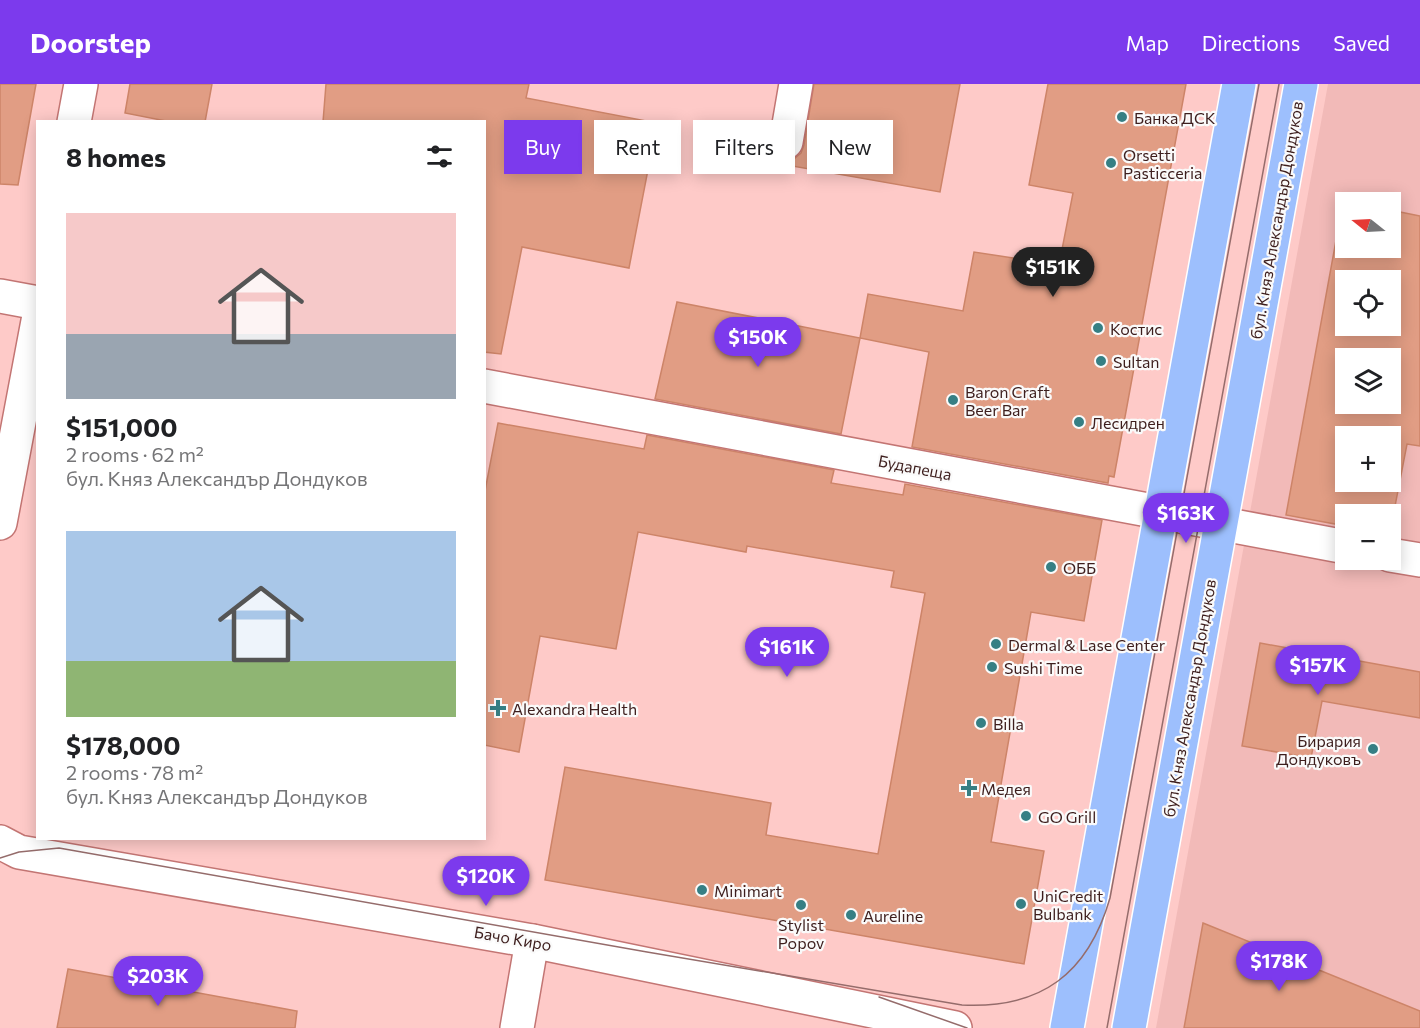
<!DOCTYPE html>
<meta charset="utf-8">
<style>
body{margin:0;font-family:Commissioner,sans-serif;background:#f2f2f2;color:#202124;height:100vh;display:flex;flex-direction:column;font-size:22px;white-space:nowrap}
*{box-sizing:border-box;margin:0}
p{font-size:20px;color:#757577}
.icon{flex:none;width:33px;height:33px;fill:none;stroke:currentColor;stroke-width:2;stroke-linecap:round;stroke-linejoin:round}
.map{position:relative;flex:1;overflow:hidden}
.panel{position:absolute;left:36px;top:36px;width:450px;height:720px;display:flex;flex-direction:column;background:#fff;border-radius:0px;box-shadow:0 3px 15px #0003}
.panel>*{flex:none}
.hud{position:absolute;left:504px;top:36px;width:570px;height:54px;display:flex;gap:12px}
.needle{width:39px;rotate:288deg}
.tools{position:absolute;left:1335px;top:108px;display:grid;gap:12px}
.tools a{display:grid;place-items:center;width:66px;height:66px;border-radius:0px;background:#fff;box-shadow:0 3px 15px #0003;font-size:30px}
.price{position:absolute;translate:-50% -51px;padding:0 14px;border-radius:21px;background:#7c3aed;color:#fff;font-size:20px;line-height:39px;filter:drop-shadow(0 2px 3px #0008)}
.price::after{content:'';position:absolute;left:50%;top:36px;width:18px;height:14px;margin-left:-9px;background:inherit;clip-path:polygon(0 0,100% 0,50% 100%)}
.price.current{background:#222;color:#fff}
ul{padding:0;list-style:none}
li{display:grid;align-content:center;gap:12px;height:318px;padding:0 30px}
li span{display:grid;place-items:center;height:186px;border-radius:0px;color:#555}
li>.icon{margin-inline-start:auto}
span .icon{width:108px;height:108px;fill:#fffc;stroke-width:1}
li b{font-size:26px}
h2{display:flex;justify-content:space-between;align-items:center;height:72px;padding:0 30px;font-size:26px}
.tag{padding:0 21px;border-radius:0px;background:#fff;box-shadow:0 3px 15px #0003;font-size:21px;line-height:54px}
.tag.current{background:#7c3aed;color:#fff}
header{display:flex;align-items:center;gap:36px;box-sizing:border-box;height:84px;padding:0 30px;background:#7c3aed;color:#fff}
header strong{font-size:28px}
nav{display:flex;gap:33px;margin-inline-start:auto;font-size:21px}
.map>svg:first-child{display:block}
.built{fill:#f2bab8;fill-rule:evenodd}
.building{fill:#e19d84;stroke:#cd8468;stroke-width:1.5;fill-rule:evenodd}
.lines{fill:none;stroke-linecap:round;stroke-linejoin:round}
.minor-casing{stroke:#c37573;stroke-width:36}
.major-casing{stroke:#fff;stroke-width:36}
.minor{stroke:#fff;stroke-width:33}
.major{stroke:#9dbffd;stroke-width:33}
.tram{stroke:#956c6b;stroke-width:1.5}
.poi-dot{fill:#367f84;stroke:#fafafa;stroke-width:2}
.labels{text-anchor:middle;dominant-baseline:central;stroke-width:4.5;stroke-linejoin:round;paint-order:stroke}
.poi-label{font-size:16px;fill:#3d1e1d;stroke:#fafafa;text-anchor:start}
.street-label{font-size:16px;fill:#3d1e1d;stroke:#fafafa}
</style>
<header>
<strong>Doorstep</strong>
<nav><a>Map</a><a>Directions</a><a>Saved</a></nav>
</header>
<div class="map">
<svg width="1420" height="944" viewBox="0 0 1420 944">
<rect width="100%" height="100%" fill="#fecac8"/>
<!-- built -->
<path class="built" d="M1328,0H1420V944H1156ZM1346,118H1390V164H1346ZM1346,196H1390V242H1346ZM1346,274H1390V320H1346ZM1346,352H1390V398H1346ZM1346,430H1390V476H1346Z"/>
<!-- building -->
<g class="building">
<polygon points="0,0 36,0 18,101 0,100"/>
<polygon points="130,0 212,0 205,38 171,38 125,29"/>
<polygon points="326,0 529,0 526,14 657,39 629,184 522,163 501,270 484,268 484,38 323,38"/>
<polygon points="814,0 960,0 940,108 792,82 794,75 801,69 804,61"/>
<polygon points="1048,0 1186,0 1114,393 1109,392 1108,399 912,363 929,268 860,254 868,210 963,227 974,168 1059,181 1073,109 1029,101"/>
<path d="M1343,118H1346V164H1390V126L1420,132V362L1407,360L1390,448V430H1346V442L1286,431ZM1346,196H1390V242H1346ZM1346,274H1390V320H1346ZM1346,352H1390V398H1346Z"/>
<polygon points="677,218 860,254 841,350 655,315"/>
<polygon points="498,339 644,365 647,351 834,386 831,399 903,411 905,400 1102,436 1084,537 1031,528 991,758 1044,767 1024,880 545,796 565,683 771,719 766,751 878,770 925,509 891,503 894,487 747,462 746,468 638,448 616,565 540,552 519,668 484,661 484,412"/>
<polygon points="1260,559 1420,588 1420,634 1322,617 1311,674 1242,662"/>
<polygon points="1203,839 1420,927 1420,944 1184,944"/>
<polygon points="68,885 297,927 295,944 57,944"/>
</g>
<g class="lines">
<!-- minor casing -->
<g class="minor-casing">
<g id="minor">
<polyline points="74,38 81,0"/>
<polyline points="786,58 796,0"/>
<polyline points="0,212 38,219"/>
<polyline points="484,302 1346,463"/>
<polyline points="0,439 38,237"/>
<polyline points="1390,471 1420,476"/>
<polyline points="0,758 19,768 532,857 955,944"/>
<polyline points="517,944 532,857"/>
</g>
</g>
<!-- major casing -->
<g class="major-casing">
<g id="major">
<polyline points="1067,944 1239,0"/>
<polyline points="1129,944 1301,0"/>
</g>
</g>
<!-- minor -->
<use href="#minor" class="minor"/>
<!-- major -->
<use href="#major" class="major"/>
<!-- tram -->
<g class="tram">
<path d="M0,774L19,768L59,764L647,868L962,921C1041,925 1088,890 1110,814L1259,0"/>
<polyline points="879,913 967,944"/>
<polyline points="1107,944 1279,0"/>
</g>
</g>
<!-- markers -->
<g class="poi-dot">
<circle cx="1122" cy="33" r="6"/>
<circle cx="1111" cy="79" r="6"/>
<circle cx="1098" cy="244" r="6"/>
<circle cx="1101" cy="277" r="6"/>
<circle cx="953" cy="316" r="6"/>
<circle cx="1079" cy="338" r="6"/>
<circle cx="1051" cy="483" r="6"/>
<circle cx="996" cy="560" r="6"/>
<circle cx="992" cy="583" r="6"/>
<path d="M495 615h6v6h6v6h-6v6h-6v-6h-6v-6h6z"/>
<circle cx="981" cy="639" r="6"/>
<circle cx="1373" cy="665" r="6"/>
<path d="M966 695h6v6h6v6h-6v6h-6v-6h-6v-6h6z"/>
<circle cx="1026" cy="732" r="6"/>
<circle cx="702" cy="806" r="6"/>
<circle cx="1021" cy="820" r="6"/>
<circle cx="801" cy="821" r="6"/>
<circle cx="851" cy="831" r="6"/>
</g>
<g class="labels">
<!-- poi labels -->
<g class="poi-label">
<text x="1134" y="33">Банка ДСК</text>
<text x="1123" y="70">Orsetti<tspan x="1123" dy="18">Pasticceria</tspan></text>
<text x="1110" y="244">Костис</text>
<text x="1113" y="277">Sultan</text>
<text x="965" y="307">Baron Craft<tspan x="965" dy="18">Beer Bar</tspan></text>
<text x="1091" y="338">Лесидрен</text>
<text x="1063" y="483">ОББ</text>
<text x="1008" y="560">Dermal &amp; Lase Center</text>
<text x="1004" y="583">Sushi Time</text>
<text x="512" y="624">Alexandra Health</text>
<text x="993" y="639">Billa</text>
<text x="1361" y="656" text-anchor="end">Бирария<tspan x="1361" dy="18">Дондуковъ</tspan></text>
<text x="981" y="704">Медея</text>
<text x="1038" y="732">GO Grill</text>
<text x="714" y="806">Minimart</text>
<text x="1033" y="811">UniCredit<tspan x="1033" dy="18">Bulbank</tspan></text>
<text x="863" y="831">Aureline</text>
<text x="801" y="840" text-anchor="middle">Stylist<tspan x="801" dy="18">Popov</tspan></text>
</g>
<!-- street labels -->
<g class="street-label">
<text transform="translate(1276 136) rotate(-80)">бул. Княз Александър Дондуков</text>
<text transform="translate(915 383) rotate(11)">Будапеща</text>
<text transform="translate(1189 614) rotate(-80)">бул. Княз Александър Дондуков</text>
<text transform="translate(513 854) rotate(10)">Бачо Киро</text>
</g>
</g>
</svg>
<div class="tools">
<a><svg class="needle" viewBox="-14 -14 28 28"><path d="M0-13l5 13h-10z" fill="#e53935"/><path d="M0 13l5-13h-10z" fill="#757577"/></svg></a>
<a><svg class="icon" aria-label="locate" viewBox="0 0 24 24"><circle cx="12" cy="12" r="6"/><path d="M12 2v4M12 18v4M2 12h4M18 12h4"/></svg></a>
<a><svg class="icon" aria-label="layers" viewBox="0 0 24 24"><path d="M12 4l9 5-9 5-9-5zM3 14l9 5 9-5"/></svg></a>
<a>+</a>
<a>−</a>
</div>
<b class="price current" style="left:1053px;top:214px">$151K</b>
<b class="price" style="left:758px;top:284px">$150K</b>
<b class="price" style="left:1186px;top:460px">$163K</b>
<b class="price" style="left:787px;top:594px">$161K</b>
<b class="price" style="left:1318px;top:612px">$157K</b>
<b class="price" style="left:486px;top:823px">$120K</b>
<b class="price" style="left:1279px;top:908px">$178K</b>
<b class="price" style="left:158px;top:923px">$203K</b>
<div class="hud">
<a class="tag current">Buy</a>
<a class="tag">Rent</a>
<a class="tag">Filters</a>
<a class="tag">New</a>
</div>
<section class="panel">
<h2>8 homes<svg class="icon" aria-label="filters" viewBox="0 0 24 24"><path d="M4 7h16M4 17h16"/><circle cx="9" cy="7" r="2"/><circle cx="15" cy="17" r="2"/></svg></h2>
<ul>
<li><span style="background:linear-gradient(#f6c9c9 65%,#9aa5b1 0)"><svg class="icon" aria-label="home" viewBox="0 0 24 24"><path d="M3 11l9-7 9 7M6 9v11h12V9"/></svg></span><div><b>$151,000</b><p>2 rooms · 62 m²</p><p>бул. Княз Александър Дондуков</p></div></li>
<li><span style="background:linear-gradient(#a9c7e8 70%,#8fb573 0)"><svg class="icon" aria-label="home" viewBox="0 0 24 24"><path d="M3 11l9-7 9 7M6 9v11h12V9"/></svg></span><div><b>$178,000</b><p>2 rooms · 78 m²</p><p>бул. Княз Александър Дондуков</p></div></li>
</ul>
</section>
</div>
